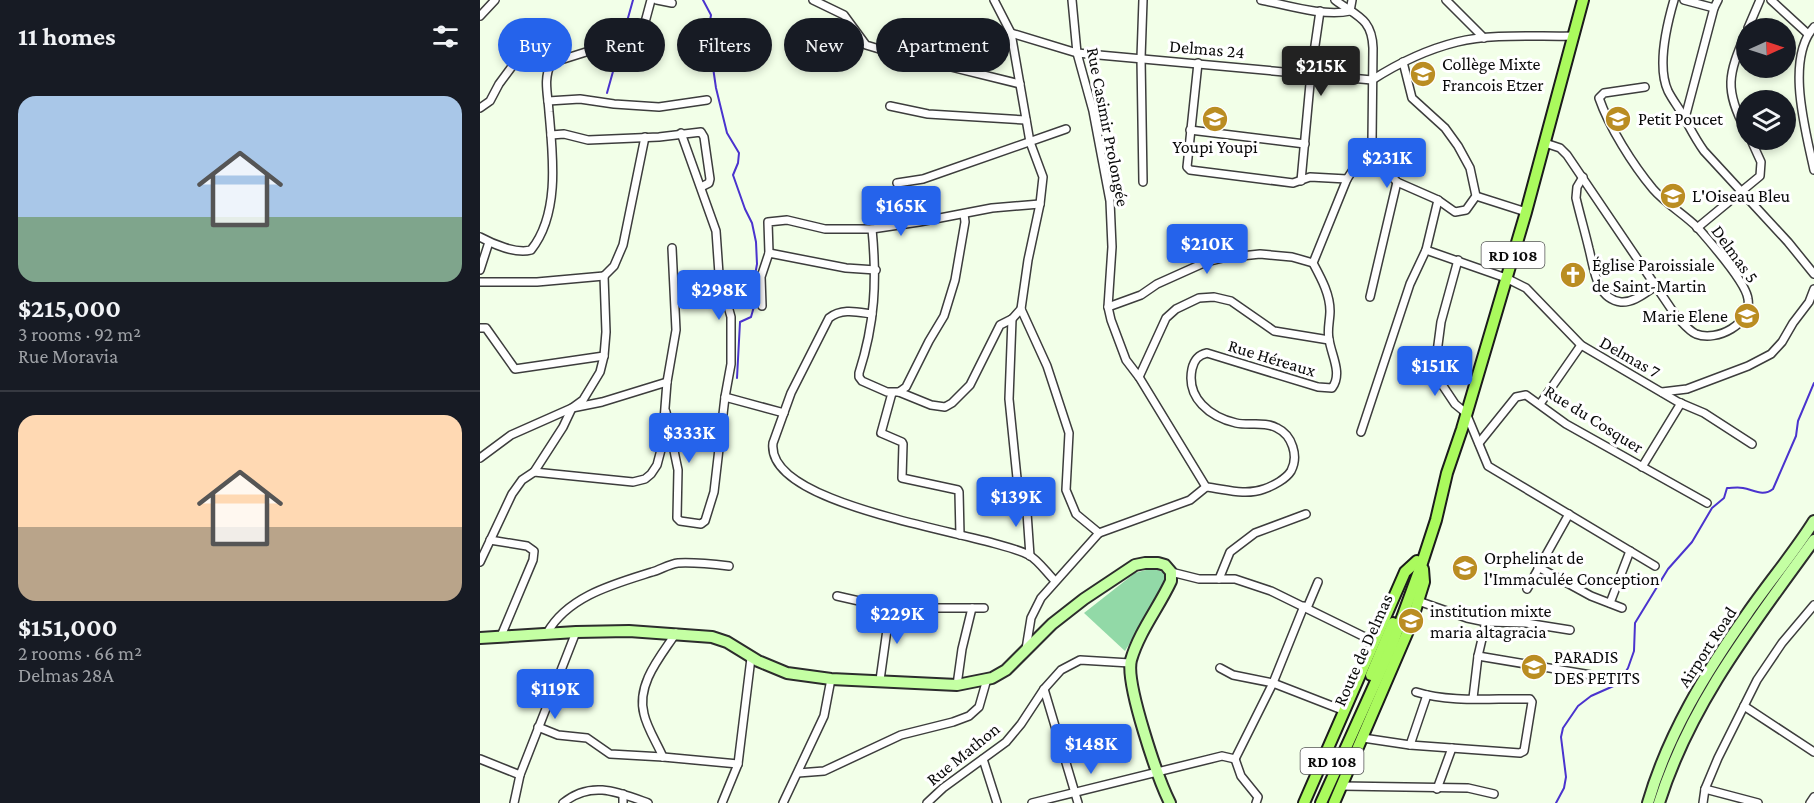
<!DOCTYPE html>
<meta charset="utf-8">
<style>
body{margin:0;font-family:"Crimson Pro",serif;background:#242831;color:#f1f3f6;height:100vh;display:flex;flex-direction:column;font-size:22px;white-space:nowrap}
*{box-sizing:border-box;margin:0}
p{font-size:20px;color:#9ea1a6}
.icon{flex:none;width:33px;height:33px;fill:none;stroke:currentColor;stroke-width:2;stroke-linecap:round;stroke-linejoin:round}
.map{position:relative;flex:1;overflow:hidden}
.drawer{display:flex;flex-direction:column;background:#171b24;width:480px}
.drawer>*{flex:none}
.banner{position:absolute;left:18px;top:18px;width:570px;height:54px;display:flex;gap:12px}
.needle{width:39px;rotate:87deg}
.controls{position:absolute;left:1256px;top:18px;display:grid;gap:12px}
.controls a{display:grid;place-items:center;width:60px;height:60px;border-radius:50%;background:#171b24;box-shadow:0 3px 9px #0003;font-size:30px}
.price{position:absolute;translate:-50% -51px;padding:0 14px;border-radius:6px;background:#2563eb;color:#fff;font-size:20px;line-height:39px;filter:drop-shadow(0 2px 3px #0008)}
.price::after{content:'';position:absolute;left:50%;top:36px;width:18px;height:14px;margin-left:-9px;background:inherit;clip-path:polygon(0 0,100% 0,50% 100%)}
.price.current{background:#222;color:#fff}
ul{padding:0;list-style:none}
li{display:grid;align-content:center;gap:12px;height:318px;padding:0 18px}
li+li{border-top:2px solid #363941}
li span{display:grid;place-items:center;height:186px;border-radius:18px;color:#555}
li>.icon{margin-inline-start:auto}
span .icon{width:108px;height:108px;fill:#fffc;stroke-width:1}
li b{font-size:26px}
h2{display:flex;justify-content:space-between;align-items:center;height:72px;padding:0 18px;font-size:26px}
.pill{padding:0 21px;border-radius:27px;background:#171b24;box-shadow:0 3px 9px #0003;font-size:21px;line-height:54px}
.pill.current{background:#2563eb;color:#fff}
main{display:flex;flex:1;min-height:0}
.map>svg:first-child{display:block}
.forest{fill:#92d9a7}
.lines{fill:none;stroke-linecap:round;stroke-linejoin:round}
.stream{stroke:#4a33ce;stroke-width:2}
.street-casing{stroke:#3d3d3d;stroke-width:10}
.secondary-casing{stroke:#2c2c2c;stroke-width:14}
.primary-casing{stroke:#1b1b1b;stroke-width:14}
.street{stroke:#fff;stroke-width:7}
.secondary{stroke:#c4ffa3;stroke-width:10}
.primary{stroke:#aafa5d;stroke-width:10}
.labels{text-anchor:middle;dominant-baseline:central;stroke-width:6;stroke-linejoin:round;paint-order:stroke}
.shield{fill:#fff;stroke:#545454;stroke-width:1.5}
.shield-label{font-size:16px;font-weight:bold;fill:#0a0a0a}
.street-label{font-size:18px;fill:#0a0a0a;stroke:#fff}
.poi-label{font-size:18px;fill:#0a0a0a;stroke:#fff;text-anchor:start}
</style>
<main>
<section class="drawer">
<h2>11 homes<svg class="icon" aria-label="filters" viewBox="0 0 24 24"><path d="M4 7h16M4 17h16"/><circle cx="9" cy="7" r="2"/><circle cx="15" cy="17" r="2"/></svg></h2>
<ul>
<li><span style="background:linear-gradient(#a9c7e8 65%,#7fa58c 0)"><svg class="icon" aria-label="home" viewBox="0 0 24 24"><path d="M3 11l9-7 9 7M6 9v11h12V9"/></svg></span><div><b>$215,000</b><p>3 rooms · 92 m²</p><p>Rue Moravia</p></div></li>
<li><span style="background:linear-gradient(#ffd9b3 60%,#b9a48a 0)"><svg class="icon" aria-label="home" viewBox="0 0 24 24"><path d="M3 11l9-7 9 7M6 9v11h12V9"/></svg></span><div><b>$151,000</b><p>2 rooms · 66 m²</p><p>Delmas 28A</p></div></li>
</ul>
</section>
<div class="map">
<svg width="1334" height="803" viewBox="0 0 1334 803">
<rect width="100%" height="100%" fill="#f2ffe8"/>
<!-- forest -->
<polygon class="forest" points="673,568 687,574 687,582 645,651 604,613 655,573"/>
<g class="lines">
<!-- stream -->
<g class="stream">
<polyline points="223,0 231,15 228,33 236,88 247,133 259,153 258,163 253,175 265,209 272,223 276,242 277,264 272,292 275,303 271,317 260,322 257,378"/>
<polyline points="127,93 153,0"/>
<path d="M1076,803L1084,788L1086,777L1081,737L1083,728L1098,706L1111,696L1138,684L1148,668L1154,651L1155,623L1188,569L1212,542L1232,508L1244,498L1247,488C1252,488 1258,487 1263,488C1274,490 1283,497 1293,489L1316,436L1318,421L1334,383"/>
</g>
<!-- street casing -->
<g class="street-casing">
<g id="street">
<polyline points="177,0 192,3"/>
<polyline points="333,0 364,15 386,45 439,61 459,64 540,84"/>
<polyline points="514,0 531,33 550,142 563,177 560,204 548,260 541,309 567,366 589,433 586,490 596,514 619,533 561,598 551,618 546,649"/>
<polyline points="592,0 597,53 613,111 630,201 632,247 628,307 631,320 646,360 659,377 726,487"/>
<polyline points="663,0 661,58 663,182"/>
<path d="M781,0C806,5 845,17 870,11L872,0"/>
<polyline points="966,0 1004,38"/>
<path d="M1194,0C1187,24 1177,67 1188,91C1193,101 1200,109 1205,119C1211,130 1216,140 1224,151L1308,242L1334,274"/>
<polyline points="1204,0 1234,8"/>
<polyline points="1291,0 1328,34"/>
<polyline points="0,16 15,0"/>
<path d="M1334,27C1305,59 1326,132 1334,170"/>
<polyline points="1268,28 1280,0"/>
<path d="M531,33L597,53L892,80C917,64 949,49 977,42C1012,33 1059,37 1094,36"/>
<path d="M1266,33C1248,75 1244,89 1266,131"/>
<polyline points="718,63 707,167 710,170 813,183 830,177 867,179"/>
<polyline points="68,101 100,99 134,104 179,107 227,100"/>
<polyline points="410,106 448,114 546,120"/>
<polyline points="0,108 10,101 19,84 42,53 71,63 106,52 133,50 157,52 171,0"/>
<polyline points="1205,118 1234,8 1238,0"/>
<polyline points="710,130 825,144"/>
<polyline points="71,135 84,134 108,140 179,137 221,132 224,137 230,179 229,183 221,187"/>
<polyline points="892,141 901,165 917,182 958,200 975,212 986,210 996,196 990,168 978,146 965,128 932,98 923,62"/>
<path d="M1065,143L1080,148L1087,155L1196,316C1202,322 1209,331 1216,334C1237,342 1272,324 1268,299C1266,282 1230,242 1218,228C1204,214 1186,204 1173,189C1153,165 1129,127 1119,98L1124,93L1165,87"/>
<path d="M1103,177L1097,187L1096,198C1100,215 1105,232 1109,249C1114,268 1116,299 1141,302C1154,303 1166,292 1176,286"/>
<polyline points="821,181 831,73 840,11"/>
<polyline points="417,183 443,179 586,129"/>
<polyline points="996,196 1046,212"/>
<polyline points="1217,228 1280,176 1281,162 1271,140"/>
<path d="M392,229C397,281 395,323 379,373V377L382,381L407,392H419L451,405L465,407L472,403L490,385L520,325L532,319L541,309"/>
<path d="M0,237C13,244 36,254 51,250C80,214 73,156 69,112C68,94 63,80 71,63"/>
<polyline points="946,250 1026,278 1046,288 1101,345 1198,402 1224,413 1272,444"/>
<polyline points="289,253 288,222 307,220 345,229 392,229 439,222 512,208 560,204"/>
<polyline points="978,260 961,322 956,360 961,383 975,404 986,413 1008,466 1175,566"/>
<polyline points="0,270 9,242"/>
<polyline points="124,276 134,266 143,245 165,137"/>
<polyline points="0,282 57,282 124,276"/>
<polyline points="890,297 917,182"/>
<polyline points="282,306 281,277 289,253 366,268 396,270"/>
<polyline points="628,307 661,295 677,284 726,262 743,258 780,254 812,257 833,263"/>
<path d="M392,314C377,312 362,308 349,318L311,393L293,443C285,508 503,532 549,555C558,560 567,573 575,581"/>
<polyline points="532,319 529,399 537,478"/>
<polyline points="0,328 6,328 35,369 124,356"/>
<polyline points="659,377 686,318 696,309 719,298 734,297 751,301 794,331 849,340"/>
<polyline points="419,392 426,387 449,341 464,316 475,280 485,222 484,214"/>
<polyline points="1182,392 1207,389 1268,366 1291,354 1302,342 1313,323 1329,302 1334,289"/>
<polyline points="412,393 401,433 422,442 423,444 422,478 478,490 479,492 480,535"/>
<polyline points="245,397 304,413"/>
<polyline points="1060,404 1101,345"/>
<polyline points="186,412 198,470 197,518 200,521 221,524 225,521 234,492 245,397 251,364 251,317 239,274 236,231 201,133"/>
<polyline points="881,432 930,284 946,250 958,200"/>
<polyline points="999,443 1036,397 1046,395 1086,424 1227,503"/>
<polyline points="0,458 31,435 92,408 122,402 187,382"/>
<polyline points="1162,467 1201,403"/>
<polyline points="54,472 83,427 92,408 103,400 120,372 124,356 126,332 124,276"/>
<polyline points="546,498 550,556"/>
<path d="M619,533L710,500L726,487C745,489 765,496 784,489C793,486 806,479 811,471C819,456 812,435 797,428C785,421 769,426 756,423C730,417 706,398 712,369C714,360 718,355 727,353L838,387L852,388C863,373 851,355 849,339C847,330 850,320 850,311C850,294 841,278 833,263L867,179L892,141L893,48C892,18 876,16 855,0"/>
<polyline points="10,540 47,546 54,551 53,560 21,636"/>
<polyline points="0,562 32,494 42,480 54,472 153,482 165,479 171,474 177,465 182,446 187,382 196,330 192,248"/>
<polyline points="1058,567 1111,596 1142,608"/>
<polyline points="691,572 719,579 755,579 791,591 895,642"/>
<polyline points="739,579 750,552 775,533 826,514"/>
<polyline points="1047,589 1089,514"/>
<polyline points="357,596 410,608 504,608"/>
<polyline points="938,601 987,618 1006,622 1046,623 1090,630"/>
<polyline points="1130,603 1150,551"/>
<polyline points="827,608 838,582"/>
<path d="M67,633C88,596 134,584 172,572C180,570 189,564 198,563C215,562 232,564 249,566"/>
<polyline points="998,656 1111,675"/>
<polyline points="740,668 753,675 793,683 865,711"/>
<polyline points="400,680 410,608"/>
<polyline points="477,685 482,649 492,608"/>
<polyline points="564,689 598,803"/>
<polyline points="993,698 998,656 1006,622"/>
<polyline points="1264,706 1334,752"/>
<polyline points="58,727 78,735 107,738 130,754 183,757 258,764"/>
<path d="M883,738L930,745L1040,753L1044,751L1052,702L1050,699C1013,698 971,703 936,692"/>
<polyline points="930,745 947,695"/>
<path d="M183,757C177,743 167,728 164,714C156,684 181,656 196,633"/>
<polyline points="0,759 40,775"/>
<polyline points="503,759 517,803"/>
<polyline points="755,759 793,683 824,606"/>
<polyline points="755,759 761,776 778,797 776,803"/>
<polyline points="318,773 344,771 421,735 473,722 489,716 499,707 507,679"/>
<polyline points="862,786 988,788 1014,794"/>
<polyline points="957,789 972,748"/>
<polyline points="1225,789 1278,803"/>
<polyline points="143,794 143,803"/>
<polyline points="34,803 40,775 96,632"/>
<path d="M83,803C111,780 138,792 168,803"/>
<polyline points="242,803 258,764 271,658"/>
<polyline points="303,803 344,716 351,679"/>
<polyline points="447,803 463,788 526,742 541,724 564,689 581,670 600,660 650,663"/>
<polyline points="552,803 742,756 755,759"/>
<polyline points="1223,803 1225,789 1238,758 1277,680 1302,643 1334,605"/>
<polyline points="1330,803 1334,797"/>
</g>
</g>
<!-- secondary casing -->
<g class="secondary-casing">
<g id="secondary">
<path d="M0,638L96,632L149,631L232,637L247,642L278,661L307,673L351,679L477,685L512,678L526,670L572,624L604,599L655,565L665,563H678L685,565L691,572V581C679,607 659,632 651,660C645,683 678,779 690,803"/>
<path d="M1168,803C1188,734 1226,672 1267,614C1289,582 1314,553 1334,521"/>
<path d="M1179,803C1210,704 1274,623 1334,540"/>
</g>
</g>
<!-- primary casing -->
<g class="primary-casing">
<g id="primary">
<polyline points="891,675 913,623"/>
<polyline points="824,803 925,572 937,561"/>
<polyline points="841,803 911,648 942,563 956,520 967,473 982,429 1046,212 1103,0"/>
<polyline points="854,803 931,624 944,582 943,569"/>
</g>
</g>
<!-- street -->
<use href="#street" class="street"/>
<!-- secondary -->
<use href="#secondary" class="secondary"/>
<!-- primary -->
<use href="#primary" class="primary"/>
</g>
<!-- icons -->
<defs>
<g id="university-disc" transform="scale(1.35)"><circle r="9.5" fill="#ba8d22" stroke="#fff"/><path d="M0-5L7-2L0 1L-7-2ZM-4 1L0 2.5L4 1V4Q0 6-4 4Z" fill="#fff"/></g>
<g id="school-disc" transform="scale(1.35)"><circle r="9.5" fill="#ba8d22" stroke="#fff"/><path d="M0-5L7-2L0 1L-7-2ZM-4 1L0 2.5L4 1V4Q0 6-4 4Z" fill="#fff"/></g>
<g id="church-disc" transform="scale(1.35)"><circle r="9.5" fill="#ba8d22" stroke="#fff"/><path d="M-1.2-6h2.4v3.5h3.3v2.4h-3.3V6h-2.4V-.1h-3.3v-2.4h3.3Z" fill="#fff"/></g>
</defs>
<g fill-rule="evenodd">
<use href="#university-disc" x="943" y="74"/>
<use href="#school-disc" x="735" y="119"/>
<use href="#school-disc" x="1138" y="119"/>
<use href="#school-disc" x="1193" y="196"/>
<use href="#church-disc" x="1093" y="275"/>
<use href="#school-disc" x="1267" y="316"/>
<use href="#school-disc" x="985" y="568"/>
<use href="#school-disc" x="931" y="621"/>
<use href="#school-disc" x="1054" y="667"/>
</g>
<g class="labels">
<!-- shield labels -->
<g class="shield">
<rect x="1001.5" y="242" width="63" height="26" rx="4.5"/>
<rect x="820.5" y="748" width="63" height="26" rx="4.5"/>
</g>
<g class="shield-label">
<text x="1033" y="255">RD 108</text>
<text x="852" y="761">RD 108</text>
</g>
<!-- street labels -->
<g class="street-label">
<text transform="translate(727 49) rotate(5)">Delmas 24</text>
<text transform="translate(628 127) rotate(79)">Rue Casimir Prolongée</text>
<text transform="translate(1255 254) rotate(54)">Delmas 5</text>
<text transform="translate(1150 357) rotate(30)">Delmas 7</text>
<text transform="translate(792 358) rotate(17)">Rue Héreaux</text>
<text transform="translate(1114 419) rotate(32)">Rue du Cosquer</text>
<text transform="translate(1227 647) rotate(-57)">Airport Road</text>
<text transform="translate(883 650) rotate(-66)">Route de Delmas</text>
<text transform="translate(483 754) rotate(-39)">Rue Mathon</text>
</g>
<!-- poi labels -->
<g class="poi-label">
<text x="962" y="64">Collège Mixte<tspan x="962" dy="21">Francois Etzer</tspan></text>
<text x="1158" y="119">Petit Poucet</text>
<text x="735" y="147" text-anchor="middle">Youpi Youpi</text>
<text x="1212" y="196">L'Oiseau Bleu</text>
<text x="1112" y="265">Église Paroissiale<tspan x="1112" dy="21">de Saint-Martin</tspan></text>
<text x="1248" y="316" text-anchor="end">Marie Elene</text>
<text x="1004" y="558">Orphelinat de<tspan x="1004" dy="21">l'Immaculée Conception</tspan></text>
<text x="950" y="611">institution mixte<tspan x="950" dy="21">maria altagracia</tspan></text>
<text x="1074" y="657">PARADIS<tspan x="1074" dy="21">DES PETITS</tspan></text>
</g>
</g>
</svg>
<div class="controls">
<a><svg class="needle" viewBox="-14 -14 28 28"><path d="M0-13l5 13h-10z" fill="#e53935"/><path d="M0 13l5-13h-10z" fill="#9ea1a6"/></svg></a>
<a><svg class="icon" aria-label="layers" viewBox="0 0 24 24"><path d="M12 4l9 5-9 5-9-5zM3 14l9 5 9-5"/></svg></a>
</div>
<b class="price current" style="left:841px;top:97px">$215K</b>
<b class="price" style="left:907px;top:189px">$231K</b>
<b class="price" style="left:421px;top:237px">$165K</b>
<b class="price" style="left:727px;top:275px">$210K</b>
<b class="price" style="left:239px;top:321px">$298K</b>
<b class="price" style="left:955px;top:397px">$151K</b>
<b class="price" style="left:209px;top:464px">$333K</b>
<b class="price" style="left:536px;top:528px">$139K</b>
<b class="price" style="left:417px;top:645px">$229K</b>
<b class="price" style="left:75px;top:720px">$119K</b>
<b class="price" style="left:611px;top:775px">$148K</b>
<div class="banner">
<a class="pill current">Buy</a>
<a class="pill">Rent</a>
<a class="pill">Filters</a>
<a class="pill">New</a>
<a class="pill">Apartment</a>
</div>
</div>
</main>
